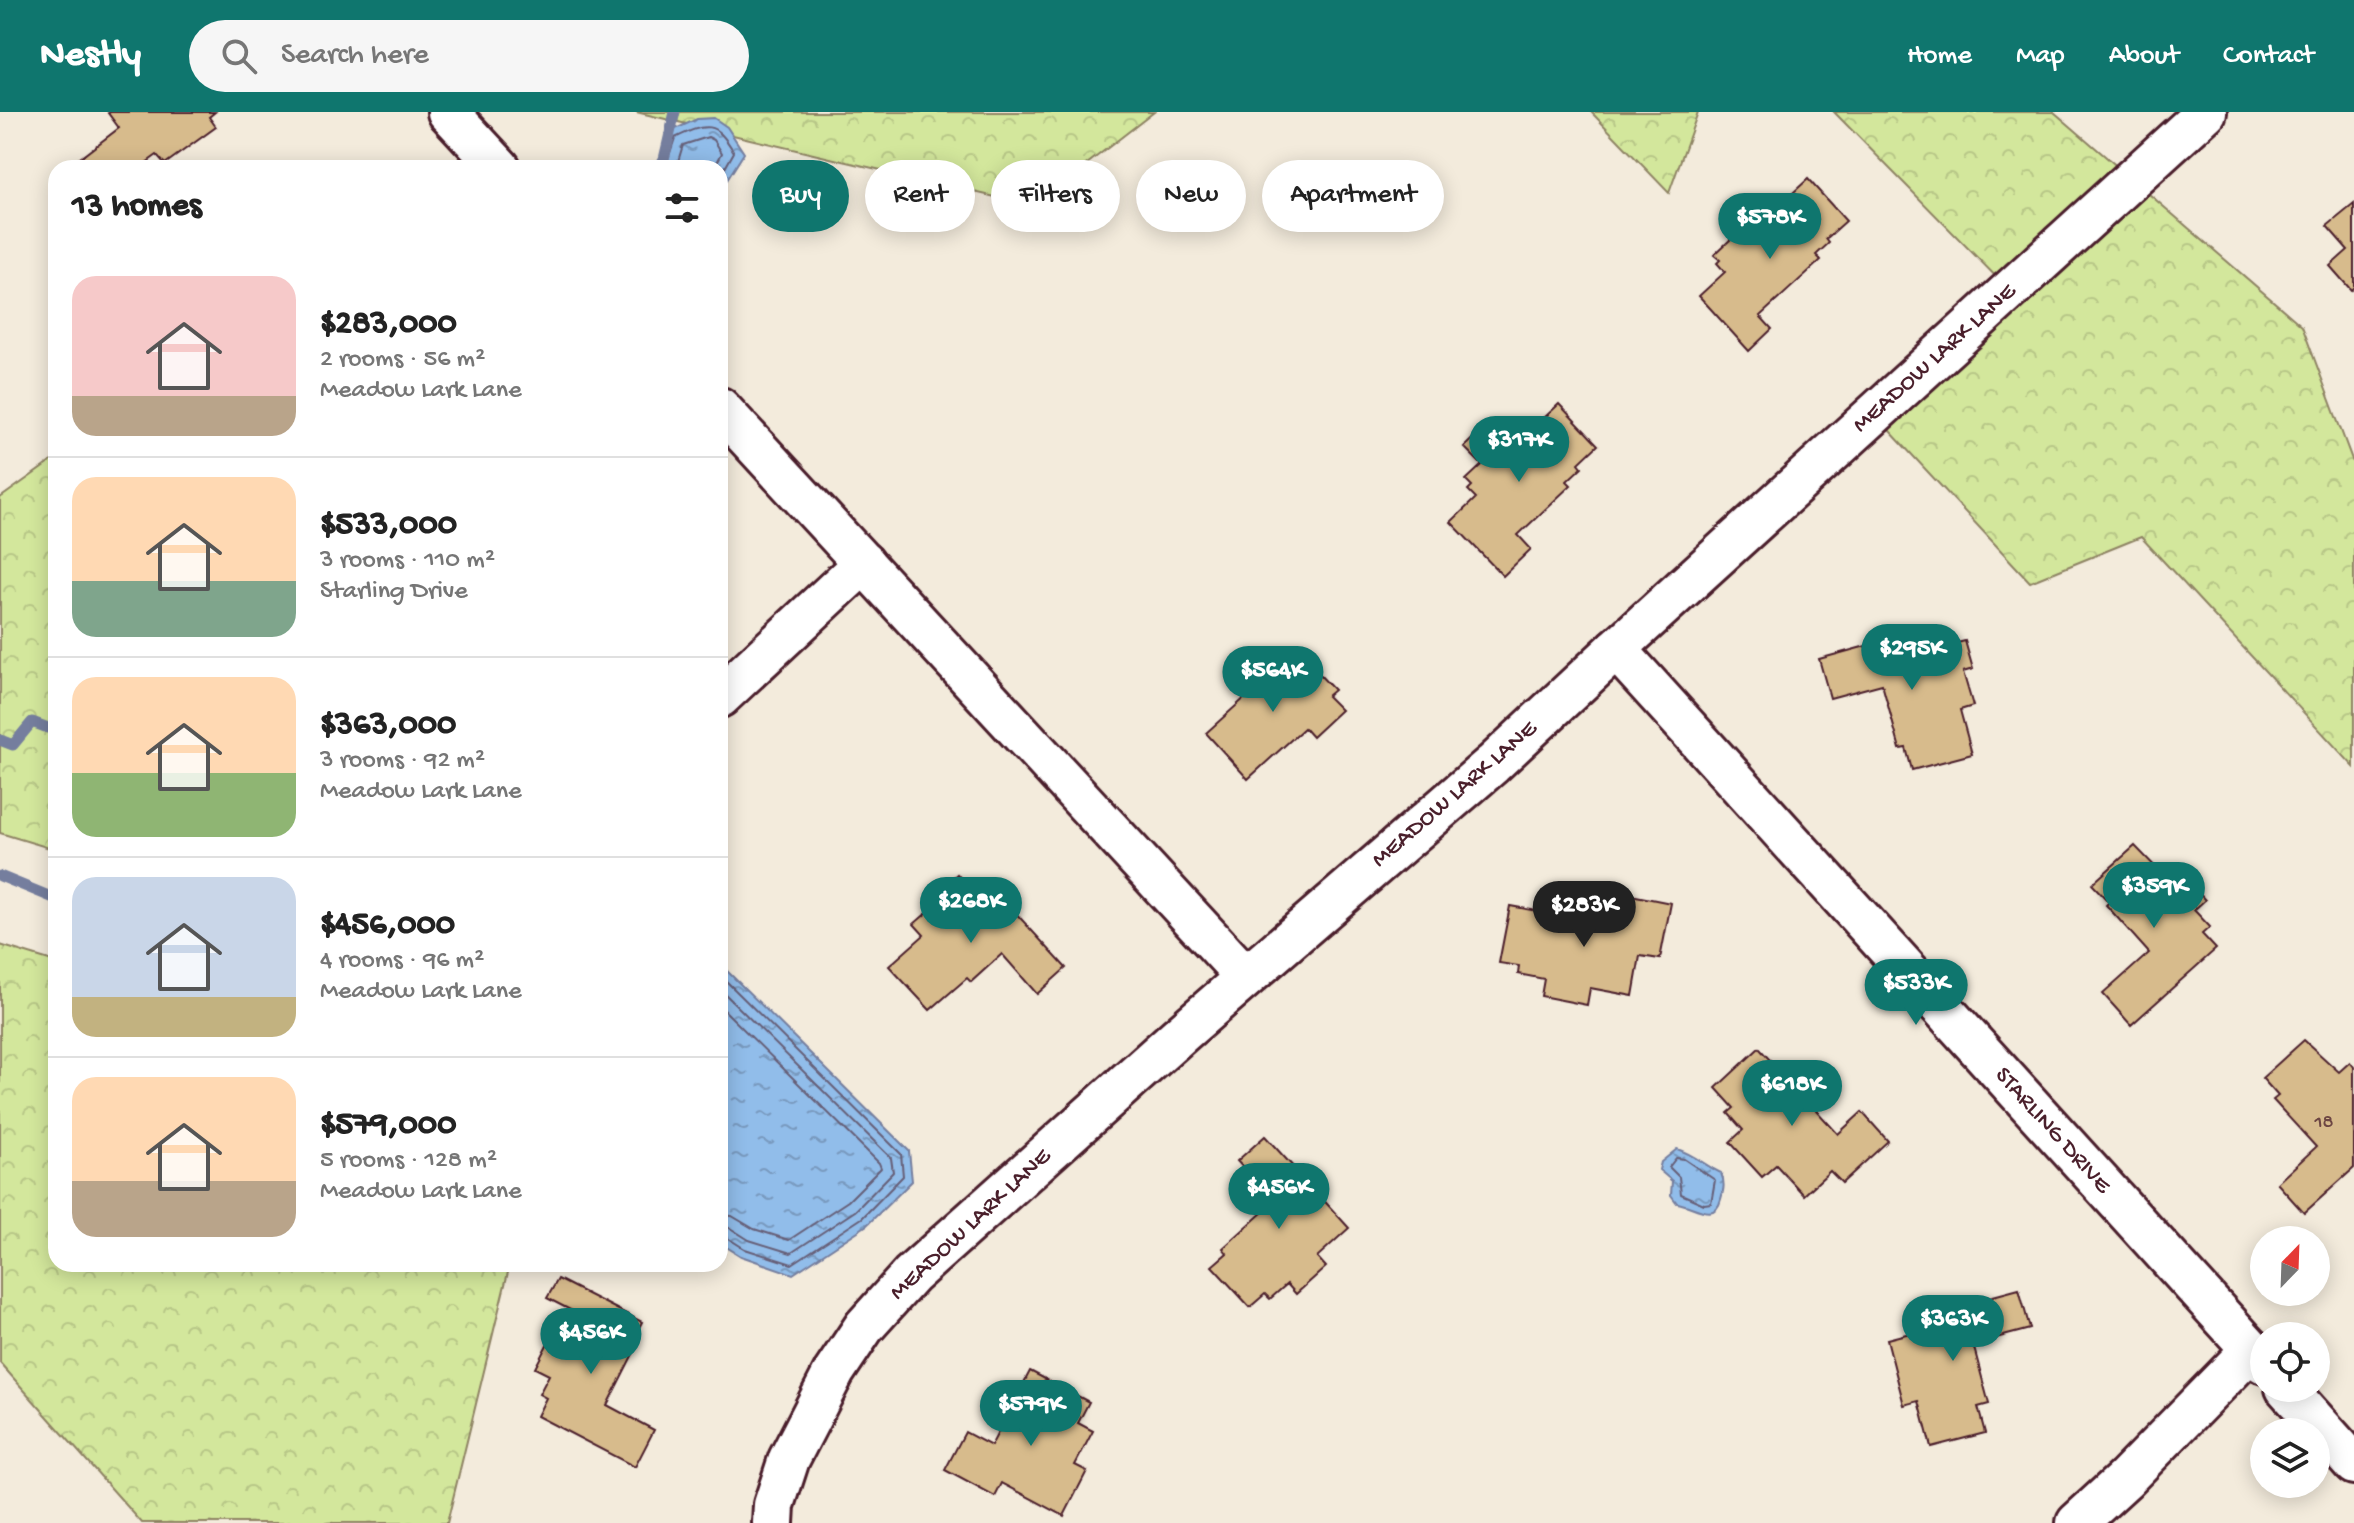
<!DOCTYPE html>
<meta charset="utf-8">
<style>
body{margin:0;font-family:"Gochi Hand",sans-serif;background:#f6f6f6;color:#222;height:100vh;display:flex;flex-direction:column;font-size:30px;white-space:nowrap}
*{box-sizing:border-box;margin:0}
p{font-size:26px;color:#767676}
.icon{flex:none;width:44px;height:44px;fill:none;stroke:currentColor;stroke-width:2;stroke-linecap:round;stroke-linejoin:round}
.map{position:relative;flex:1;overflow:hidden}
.panel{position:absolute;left:48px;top:48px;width:680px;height:1112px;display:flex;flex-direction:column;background:#fff;border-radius:24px;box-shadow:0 4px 20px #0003}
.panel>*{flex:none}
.hud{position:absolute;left:752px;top:48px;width:760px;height:72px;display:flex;gap:16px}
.needle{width:52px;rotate:23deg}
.fabs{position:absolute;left:2250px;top:1114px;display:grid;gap:16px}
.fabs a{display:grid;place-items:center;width:80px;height:80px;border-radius:50%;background:#fff;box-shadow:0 4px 20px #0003;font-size:40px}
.price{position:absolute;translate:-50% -68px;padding:0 18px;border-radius:28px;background:#0f766e;color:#fff;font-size:26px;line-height:52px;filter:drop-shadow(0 2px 4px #0008)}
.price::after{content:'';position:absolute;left:50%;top:48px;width:24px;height:18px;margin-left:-12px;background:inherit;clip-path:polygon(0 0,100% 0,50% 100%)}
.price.active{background:#222;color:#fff}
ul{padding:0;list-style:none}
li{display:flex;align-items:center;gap:24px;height:200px;padding:0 24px}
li+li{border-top:2px solid #e0e0e0}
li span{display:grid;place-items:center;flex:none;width:224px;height:160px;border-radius:24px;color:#555}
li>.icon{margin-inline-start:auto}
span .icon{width:96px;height:96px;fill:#fffc;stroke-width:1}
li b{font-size:34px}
h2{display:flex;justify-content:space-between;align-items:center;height:96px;padding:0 24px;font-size:34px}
.pill{padding:0 28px;border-radius:36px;background:#fff;box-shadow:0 4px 20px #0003;font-size:28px;line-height:72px}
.pill.active{background:#0f766e;color:#fff}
header{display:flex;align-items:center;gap:48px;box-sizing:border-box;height:112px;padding:0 40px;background:#0f766e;color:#fff}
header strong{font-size:38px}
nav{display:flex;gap:44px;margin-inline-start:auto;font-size:28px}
.search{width:560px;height:72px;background:#f6f6f6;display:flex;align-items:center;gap:20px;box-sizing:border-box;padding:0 28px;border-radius:44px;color:#767676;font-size:30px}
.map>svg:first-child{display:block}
.forest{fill:url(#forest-crowns);stroke:#8e8364;stroke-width:2}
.water{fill:url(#water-ripples);stroke:#757e9e;stroke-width:2}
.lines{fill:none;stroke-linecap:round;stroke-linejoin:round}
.shore{stroke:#665e77;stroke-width:2}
.stream{stroke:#757e9e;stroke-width:11}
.building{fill:#d7bb8c;stroke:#4a1f2b;stroke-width:2}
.minor-casing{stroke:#4a1f2b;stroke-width:46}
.minor{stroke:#fff;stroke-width:40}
.labels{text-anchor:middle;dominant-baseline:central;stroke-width:6;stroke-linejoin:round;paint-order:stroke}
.number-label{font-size:20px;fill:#6d4643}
.street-label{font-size:24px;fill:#4a1f2b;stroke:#fff}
</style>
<header>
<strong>Nestly</strong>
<div class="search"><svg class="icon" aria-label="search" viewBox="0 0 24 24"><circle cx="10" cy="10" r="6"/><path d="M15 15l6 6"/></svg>Search here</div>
<nav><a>Home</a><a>Map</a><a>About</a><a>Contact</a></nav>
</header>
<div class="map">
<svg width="2354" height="1411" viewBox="0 0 2354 1411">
<defs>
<pattern id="forest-crowns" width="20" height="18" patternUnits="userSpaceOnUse" patternTransform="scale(2)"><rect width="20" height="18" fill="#d3e79c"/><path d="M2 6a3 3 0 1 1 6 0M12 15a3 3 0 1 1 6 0" fill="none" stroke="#b7c687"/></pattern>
<pattern id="water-ripples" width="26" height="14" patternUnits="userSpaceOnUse" patternTransform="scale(2)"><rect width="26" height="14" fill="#91bdea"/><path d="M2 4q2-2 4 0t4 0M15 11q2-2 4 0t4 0" fill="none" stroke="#7899be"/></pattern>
</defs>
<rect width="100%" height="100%" fill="#f3ebdc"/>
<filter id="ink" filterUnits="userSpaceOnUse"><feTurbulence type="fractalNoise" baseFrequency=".0125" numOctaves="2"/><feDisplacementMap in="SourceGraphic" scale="16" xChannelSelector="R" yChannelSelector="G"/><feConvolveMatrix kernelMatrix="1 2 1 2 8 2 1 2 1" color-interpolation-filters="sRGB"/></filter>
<g filter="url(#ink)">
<!-- forest -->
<g class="forest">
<polygon points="636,0 1154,0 1033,94"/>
<polygon points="1591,0 1698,0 1669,81"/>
<polygon points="1834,0 2054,0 2302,214 2354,353 2354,655 2141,425 2030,470 1877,305 2016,185"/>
<polygon points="56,346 56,738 0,721 0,386"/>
<polygon points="0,833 56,850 56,1152 510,1152 447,1411 142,1411 0,1251"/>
</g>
<!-- water -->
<g class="water">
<polygon points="714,6 727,15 744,41 720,79 720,56 656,56 661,46 667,21 697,7"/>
<polygon points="720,852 909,1039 912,1069 867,1113 793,1162 741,1144 720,1131"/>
<path d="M1677,1037C1693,1042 1706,1054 1721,1061C1725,1070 1724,1077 1721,1087C1715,1112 1694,1093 1677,1091L1671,1083L1672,1069L1659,1058L1661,1050Z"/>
</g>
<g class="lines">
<!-- shore -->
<g class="shore">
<path d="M665,56L675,26C706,11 715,8 734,40L720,65"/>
<polyline points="676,56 683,33 708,25 714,28 722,41 714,56"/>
<polyline points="720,863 901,1042 903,1064 862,1106 792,1152 745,1137 726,1125 720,1125"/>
<polyline points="720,877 891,1046 893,1060 855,1099 791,1141 749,1128 730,1116 720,1115"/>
<polyline points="720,894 879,1051 881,1056 848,1089 789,1128 754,1117 732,1104 720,1103"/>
<polygon points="1676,1046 1684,1047 1715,1068 1711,1091 1704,1092 1681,1082 1679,1065 1669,1055"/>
</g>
<!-- stream -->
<g class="stream">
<polyline points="659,56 664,47 675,0"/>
<polyline points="0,628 13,633 32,610 56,619"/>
<polyline points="0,764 56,787"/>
</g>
</g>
<!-- building -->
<g class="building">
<polygon points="110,0 215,0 209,5 216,15 165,52 157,43 139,56 67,56 119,16 108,1"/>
<polygon points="1808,67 1846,109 1826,127 1829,131 1816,143 1821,148 1760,204 1772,217 1749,239 1699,184 1725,160 1717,151 1720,148 1714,143 1750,109 1756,115"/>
<polygon points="2354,92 2354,175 2351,178 2330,154 2348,138 2327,114"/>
<polygon points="1559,292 1598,333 1579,351 1582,355 1567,369 1571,373 1518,423 1531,437 1503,464 1451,410 1476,386 1468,378 1472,374 1466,368 1482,353 1464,335 1490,310 1513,335"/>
<polygon points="1928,517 1934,537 1965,529 1973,557 1963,560 1973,594 1960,598 1972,642 1912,658 1906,636 1900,637 1882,572 1830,586 1819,547"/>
<polygon points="1301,543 1334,578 1327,584 1341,598 1312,625 1304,616 1248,667 1206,621 1248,583 1235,570 1256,551 1273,569"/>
<polygon points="2135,734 2167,767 2178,758 2205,788 2194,798 2210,815 2202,822 2216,837 2131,913 2103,882 2149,841 2106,793 2109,790 2092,772"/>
<polygon points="957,762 979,787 992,775 1066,856 1037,882 1002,842 971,870 967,866 930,898 889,854 924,823 914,812 944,786 938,779"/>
<polygon points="1631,783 1671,791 1660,847 1640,844 1633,884 1590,876 1587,893 1541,884 1544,867 1518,862 1519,854 1499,851 1510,794 1604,811 1605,808 1626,811"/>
<polygon points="2304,928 2339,960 2350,950 2354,955 2354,1056 2304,1101 2277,1071 2316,1035 2273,988 2278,984 2262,966"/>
<polygon points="1759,936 1838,1022 1862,1000 1888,1029 1842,1071 1830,1059 1804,1083 1776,1053 1762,1065 1730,1030 1743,1018 1728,1001 1734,996 1716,976"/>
<polygon points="1265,1024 1349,1116 1317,1145 1326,1155 1296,1182 1287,1172 1270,1187 1265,1182 1250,1195 1212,1154 1227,1141 1223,1136 1274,1090 1237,1049"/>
<polygon points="558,1167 642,1210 628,1237 634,1240 607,1293 654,1318 635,1355 537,1304 546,1286 539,1282 549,1263 535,1256 554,1219 568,1226 576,1210 580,1212 584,1205 547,1186"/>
<polygon points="2019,1177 2030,1217 1973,1232 1989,1292 1978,1295 1985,1321 1931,1335 1919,1289 1904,1293 1887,1227 1914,1220 1911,1206"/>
<polygon points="1030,1259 1089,1290 1078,1311 1093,1319 1075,1353 1087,1359 1064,1404 1002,1371 995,1385 945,1358 965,1320 991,1334"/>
</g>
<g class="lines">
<!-- minor casing -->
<g class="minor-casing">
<g id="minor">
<polyline points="448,0 500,56"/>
<polyline points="720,296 1246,865"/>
<polyline points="1616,537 2264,1251"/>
<polyline points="720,585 864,451"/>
<polyline points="2286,1276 2354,1352"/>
<polyline points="773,1411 774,1393 789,1347 834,1260 864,1215 911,1163 1183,920 1493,652 1616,537 2206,0"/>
<polyline points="2077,1411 2125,1367 2252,1237"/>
</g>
</g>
<!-- minor -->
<use href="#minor" class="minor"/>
</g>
</g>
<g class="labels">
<!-- number labels -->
<g class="number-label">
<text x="2324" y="1011">18</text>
</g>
<!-- street labels -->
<g class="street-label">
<text transform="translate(1935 247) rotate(-42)">MEADOW LARK LANE</text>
<text transform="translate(1455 683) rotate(-41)">MEADOW LARK LANE</text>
<text transform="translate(2052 1019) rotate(48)">STARLING DRIVE</text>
<text transform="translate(971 1113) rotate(-43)">MEADOW LARK LANE</text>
</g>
</g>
</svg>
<div class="fabs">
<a><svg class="needle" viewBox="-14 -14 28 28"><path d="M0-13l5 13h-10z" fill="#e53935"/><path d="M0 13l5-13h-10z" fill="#767676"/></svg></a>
<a><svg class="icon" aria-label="locate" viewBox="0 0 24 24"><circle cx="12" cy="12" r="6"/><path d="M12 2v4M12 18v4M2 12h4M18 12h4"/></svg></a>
<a><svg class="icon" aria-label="layers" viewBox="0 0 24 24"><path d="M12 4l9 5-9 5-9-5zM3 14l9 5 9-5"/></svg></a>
</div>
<b class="price" style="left:1770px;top:149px">$578K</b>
<b class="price" style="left:1519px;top:372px">$317K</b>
<b class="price" style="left:1912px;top:580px">$295K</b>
<b class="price" style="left:1273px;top:602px">$564K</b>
<b class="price" style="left:2154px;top:818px">$359K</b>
<b class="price" style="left:971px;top:833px">$268K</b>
<b class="price active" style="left:1584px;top:837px">$283K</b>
<b class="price" style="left:1916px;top:915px">$533K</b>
<b class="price" style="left:1792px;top:1016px">$618K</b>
<b class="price" style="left:1279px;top:1119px">$456K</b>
<b class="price" style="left:1953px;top:1251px">$363K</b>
<b class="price" style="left:591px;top:1264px">$456K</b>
<b class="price" style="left:1031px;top:1336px">$579K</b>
<div class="hud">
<a class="pill active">Buy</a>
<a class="pill">Rent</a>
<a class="pill">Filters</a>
<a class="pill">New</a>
<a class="pill">Apartment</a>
</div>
<section class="panel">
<h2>13 homes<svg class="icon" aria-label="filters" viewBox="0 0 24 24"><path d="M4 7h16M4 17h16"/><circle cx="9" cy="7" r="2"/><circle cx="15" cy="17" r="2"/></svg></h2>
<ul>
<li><span style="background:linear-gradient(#f6c9c9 75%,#b9a48a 0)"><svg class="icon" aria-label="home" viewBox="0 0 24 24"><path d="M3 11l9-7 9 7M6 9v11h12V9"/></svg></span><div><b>$283,000</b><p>2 rooms · 56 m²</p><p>Meadow Lark Lane</p></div></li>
<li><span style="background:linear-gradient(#ffd9b3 65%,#7fa58c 0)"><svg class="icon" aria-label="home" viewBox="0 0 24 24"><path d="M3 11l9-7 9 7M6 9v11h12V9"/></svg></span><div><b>$533,000</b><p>3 rooms · 110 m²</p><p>Starling Drive</p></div></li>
<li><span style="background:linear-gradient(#ffd9b3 60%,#8fb573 0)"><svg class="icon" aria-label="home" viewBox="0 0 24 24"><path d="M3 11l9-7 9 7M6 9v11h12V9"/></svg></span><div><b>$363,000</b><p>3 rooms · 92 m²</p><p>Meadow Lark Lane</p></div></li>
<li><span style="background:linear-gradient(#c9d6e8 75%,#c2b280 0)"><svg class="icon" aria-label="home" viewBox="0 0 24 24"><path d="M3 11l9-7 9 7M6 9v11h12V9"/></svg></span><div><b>$456,000</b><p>4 rooms · 96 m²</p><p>Meadow Lark Lane</p></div></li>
<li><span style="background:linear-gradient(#ffd9b3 65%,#b9a48a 0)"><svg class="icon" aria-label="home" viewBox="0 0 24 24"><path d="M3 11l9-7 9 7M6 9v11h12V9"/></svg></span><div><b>$579,000</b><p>5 rooms · 128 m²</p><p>Meadow Lark Lane</p></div></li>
</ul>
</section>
</div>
